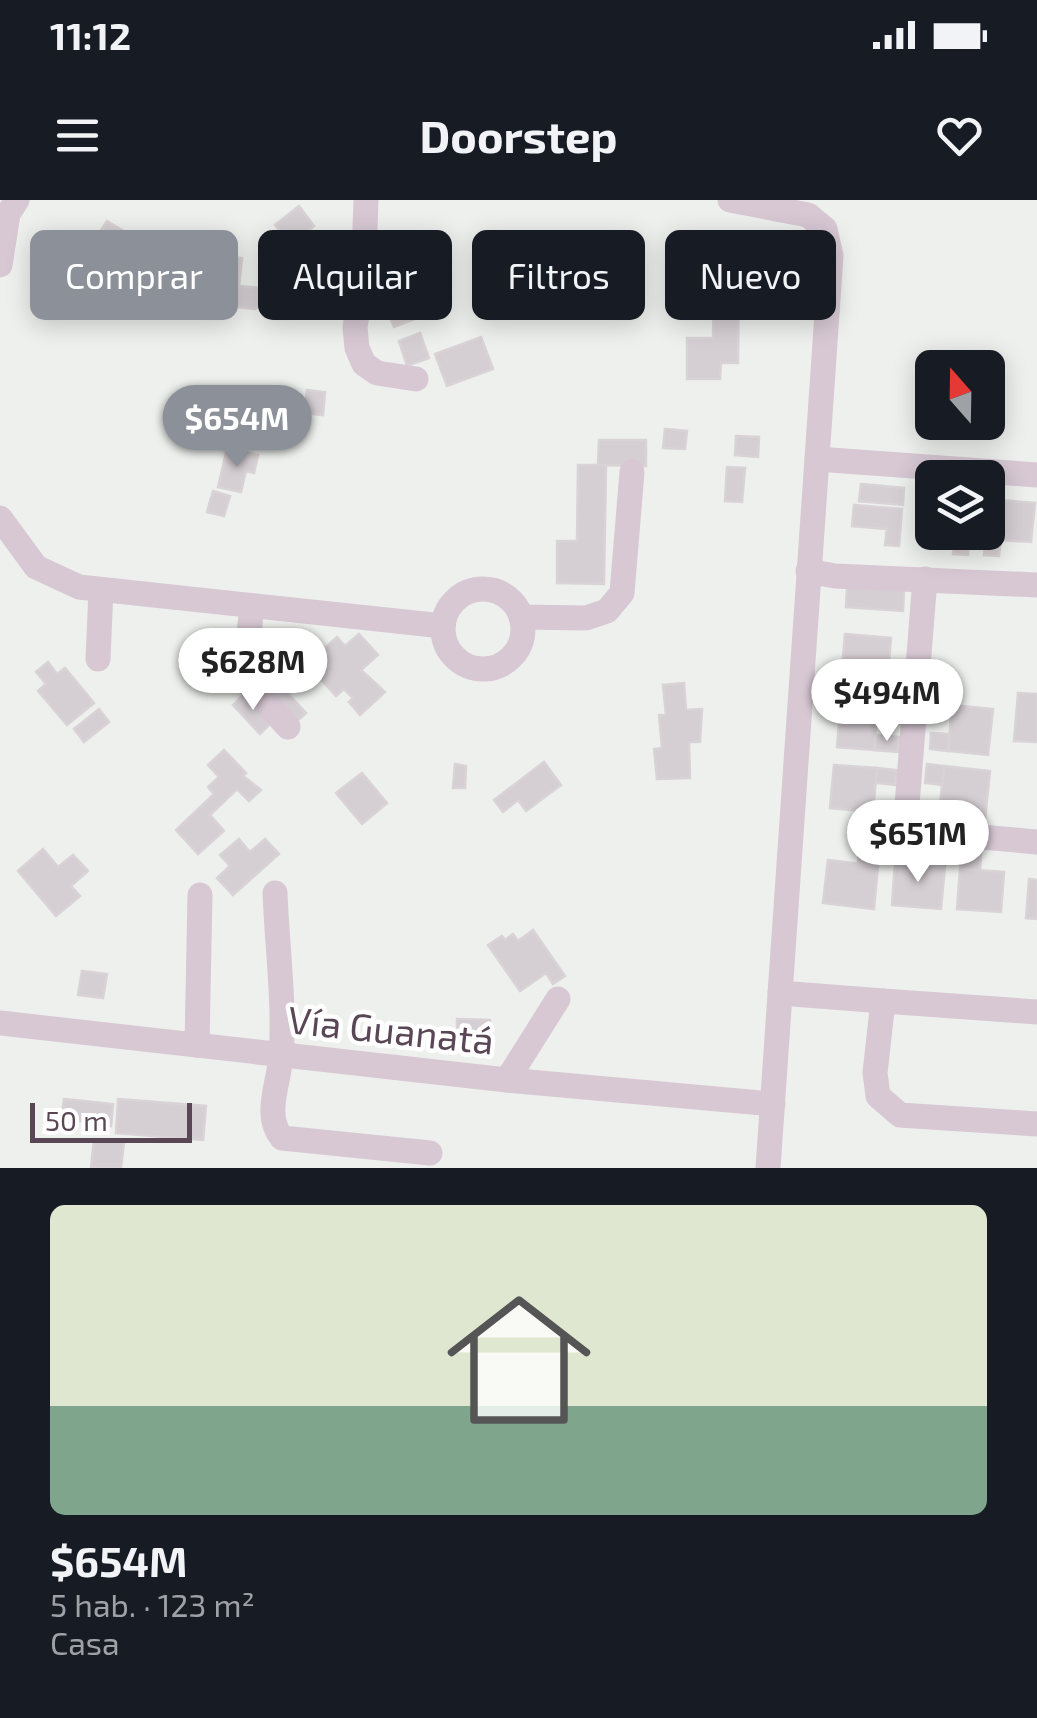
<!DOCTYPE html>
<html lang="es">
<meta charset="utf-8">
<style>
body{margin:0;font-family:"Exo 2",sans-serif;background:#242831;color:#f1f3f6;height:100vh;display:flex;flex-direction:column;font-size:38px;white-space:nowrap}
*{box-sizing:border-box;margin:0}
p{font-size:32px;color:#9ea1a6}
.icon{flex:none;width:55px;height:55px;fill:none;stroke:currentColor;stroke-width:2;stroke-linecap:round;stroke-linejoin:round}
.map{position:relative;height:968px;overflow:hidden}
.details{display:flex;flex-direction:column;background:#171b24;flex:1}
.details>*{flex:none}
.top-card{position:absolute;left:30px;top:30px;width:978px;height:90px;display:flex;gap:20px}
.needle{width:65px;rotate:340deg}
.tools{position:absolute;left:915px;top:150px;display:grid;gap:20px}
.tools a{display:grid;place-items:center;width:90px;height:90px;border-radius:15px;background:#171b24;box-shadow:0 5px 25px #0003;font-size:50px}
.scale{position:absolute;left:30px;bottom:25px;width:162px;box-sizing:border-box;padding-left:10px;border:5px solid #594756;border-top:0;font-size:28px;line-height:35px;white-space:nowrap;color:#594756;-webkit-text-stroke:8px #fff;paint-order:stroke}
.price{position:absolute;translate:-50% -85px;padding:0 22px;border-radius:35px;background:#fff;color:#222;font-size:32px;line-height:65px;filter:drop-shadow(0 2px 5px #0008)}
.price::after{content:'';position:absolute;left:50%;top:60px;width:30px;height:22px;margin-left:-15px;background:inherit;clip-path:polygon(0 0,100% 0,50% 100%)}
.price.current{background:#8c9099;color:#fff}
ul{padding:0;list-style:none}
li{display:grid;align-content:center;gap:20px;height:530px;padding:0 50px}
li+li{border-top:2px solid #363941}
li span{display:grid;place-items:center;height:310px;border-radius:15px;color:#555}
li>.icon{margin-inline-start:auto}
span .icon{width:180px;height:180px;fill:#fffc;stroke-width:1}
li b{font-size:42px}
.tag{padding:0 35px;border-radius:15px;background:#171b24;box-shadow:0 5px 25px #0003;font-size:35px;line-height:90px}
.tag.current{background:#8c9099;color:#fff}
.status{display:flex;justify-content:space-between;align-items:center;height:70px;padding:0 50px;background:#171b24;direction:ltr}
.status svg{height:28px;fill:currentColor}
header{display:flex;justify-content:space-between;align-items:center;height:130px;padding:0 50px;background:#171b24;font-size:45px;font-weight:700}
.map>svg:first-child{display:block}
.building{fill:#d5ced2;stroke:#d9d2d6;stroke-width:2.5}
.lines{fill:none;stroke-linecap:round;stroke-linejoin:round}
.minor{stroke:#d7c8d4;stroke-width:25}
.labels{text-anchor:middle;dominant-baseline:central;stroke-width:9;stroke-linejoin:round;paint-order:stroke}
.street-label{font-size:38px;fill:#594756;stroke:#fff}
</style>
<div class="status"><b>11:12</b><svg viewBox="0 0 49 12"><path d="M0 12V9h3v3zM5 12V6h3v6zM10 12V3h3v9zM15 12V0h3v12zM26 1h20v11H26zM47 4h2v5h-2z"/></svg></div>
<header><svg class="icon" aria-label="menu" viewBox="0 0 24 24"><path d="M4 6h16M4 12h16M4 18h16"/></svg>Doorstep<svg class="icon" aria-label="heart" viewBox="0 0 24 24"><path d="M12 20l-8-8c-3-5 5-10 8-4 3-6 11-1 8 4z"/></svg></header>
<div class="map">
<svg width="1037" height="968" viewBox="0 0 1037 968">
<rect width="100%" height="100%" fill="#eef0ed"/>
<!-- building -->
<g class="building">
<polygon points="299,6 314,26 290,44 275,25"/>
<polygon points="107,21 125,32 102,67 84,56"/>
<polygon points="126,48 148,61 132,84 110,69"/>
<polygon points="576,48 590,50 587,64 631,71 628,89 585,82 581,105 556,101 562,62 574,63"/>
<polygon points="216,55 242,58 239,86 262,88 290,70 308,96 283,114 272,98 255,109 210,104"/>
<polygon points="423,68 435,95 419,101 407,74"/>
<polygon points="714,79 739,79 738,163 721,163 720,179 687,179 687,138 713,138"/>
<polygon points="397,91 403,105 414,101 420,117 394,127 381,97"/>
<polygon points="420,133 429,158 407,166 399,141"/>
<polygon points="481,137 493,169 447,186 435,154"/>
<polygon points="307,190 325,192 323,215 304,213"/>
<polygon points="665,229 687,231 685,249 663,248"/>
<polygon points="736,236 759,237 758,257 735,255"/>
<polygon points="599,240 646,240 646,266 598,265"/>
<polygon points="243,252 258,255 254,273 246,271 241,292 218,287 226,253 242,256"/>
<polygon points="578,265 606,265 604,384 557,383 557,341 577,341"/>
<polygon points="727,267 745,268 742,302 725,301"/>
<polygon points="861,284 904,288 903,305 859,301"/>
<polygon points="213,291 230,296 224,316 207,312"/>
<polygon points="988,299 1035,303 1031,342 1001,340 999,356 984,355"/>
<polygon points="854,305 902,309 899,346 885,345 887,329 852,326"/>
<polygon points="920,314 932,315 932,332 970,332 968,355 953,354 955,338 919,335"/>
<polygon points="847,386 904,389 903,411 846,407"/>
<polygon points="359,434 378,455 361,470 385,492 360,515 349,502 353,498 344,489 336,496 318,476 329,466 318,454 337,437 345,446"/>
<polygon points="845,434 891,438 887,485 841,481"/>
<polygon points="48,462 57,474 65,468 94,503 67,525 38,491 46,484 36,472"/>
<polygon points="270,474 306,513 296,522 260,484"/>
<polygon points="684,483 686,510 702,509 700,542 689,542 690,578 657,579 654,549 662,548 659,515 666,515 663,485"/>
<polygon points="246,492 273,521 260,534 233,505"/>
<polygon points="1018,493 1037,494 1037,542 1014,541"/>
<polygon points="841,500 878,503 874,550 837,547"/>
<polygon points="952,505 993,509 988,555 948,551"/>
<polygon points="99,509 109,522 84,542 74,529"/>
<polygon points="931,533 949,534 948,551 930,549"/>
<polygon points="876,535 899,537 898,552 874,550"/>
<polygon points="224,550 246,573 243,576 261,590 249,601 237,589 210,615 224,631 198,654 176,630 214,594 208,587 219,577 208,565"/>
<polygon points="544,562 561,585 526,611 518,600 503,612 494,600"/>
<polygon points="455,564 466,566 465,588 453,588"/>
<polygon points="927,564 944,566 943,585 925,583"/>
<polygon points="834,565 877,568 873,612 830,608"/>
<polygon points="944,566 990,571 985,619 939,614"/>
<polygon points="877,568 897,570 895,585 876,583"/>
<polygon points="362,573 387,603 362,624 336,593"/>
<polygon points="239,639 250,652 265,639 279,654 233,695 217,678 230,666 220,655"/>
<polygon points="859,644 880,646 878,666 858,663"/>
<polygon points="930,646 946,647 945,666 928,665"/>
<polygon points="43,649 58,667 73,655 88,671 71,686 80,696 56,716 18,671"/>
<polygon points="962,650 981,652 980,670 960,669"/>
<polygon points="828,660 878,666 874,709 823,703"/>
<polygon points="895,662 945,666 941,709 892,705"/>
<polygon points="960,669 1004,672 1001,712 957,709"/>
<polygon points="1029,679 1037,680 1037,719 1026,718"/>
<polygon points="533,730 565,776 553,784 546,773 520,791 488,745 502,736 505,740 513,734 518,741"/>
<polygon points="82,771 107,774 103,798 78,795"/>
<polygon points="457,819 490,820 490,844 463,842 465,831 457,831"/>
<polygon points="64,899 113,904 111,926 61,918"/>
<polygon points="118,899 206,906 203,940 116,933"/>
<polygon points="94,939 124,942 121,968 91,968"/>
</g>
<g class="lines">
<!-- minor -->
<g class="minor">
<polyline points="366,0 363,83 355,127 357,148 364,164 377,173 416,179"/>
<polyline points="730,0 808,15 825,29 831,56 768,968"/>
<polyline points="0,65 8,14 17,0"/>
<polyline points="817,259 1037,275"/>
<polyline points="0,318 36,367 79,387 443,426"/>
<polyline points="808,371 835,376 1037,385"/>
<circle cx="483" cy="429" r="40"/>
<polyline points="252,406 245,471 247,482 288,527"/>
<polyline points="521,417 586,418 607,411 622,393 632,272"/>
<polyline points="98,459 101,390"/>
<polyline points="871,627 1037,642"/>
<polyline points="905,630 925,379"/>
<path d="M275,693C277,745 285,806 281,856C279,884 263,915 282,938L430,953"/>
<polyline points="780,793 883,801 875,873 878,896 900,915 1037,924"/>
<polyline points="883,801 1037,812"/>
<polyline points="0,823 507,880 773,904"/>
<polyline points="197,845 200,695"/>
<polyline points="507,880 558,799"/>
</g>
</g>
<g class="labels">
<!-- street labels -->
<g class="street-label">
<text transform="translate(391 829) rotate(6)">Vía Guanatá</text>
</g>
</g>
</svg>
<div class="tools">
<a><svg class="needle" viewBox="-14 -14 28 28"><path d="M0-13l5 13h-10z" fill="#e53935"/><path d="M0 13l5-13h-10z" fill="#9ea1a6"/></svg></a>
<a><svg class="icon" aria-label="layers" viewBox="0 0 24 24"><path d="M12 4l9 5-9 5-9-5zM3 14l9 5 9-5"/></svg></a>
</div>
<div class="scale">50 m</div>
<b class="price current" style="left:237px;top:270px">$654M</b>
<b class="price" style="left:253px;top:513px">$628M</b>
<b class="price" style="left:887px;top:544px">$494M</b>
<b class="price" style="left:918px;top:685px">$651M</b>
<div class="top-card">
<a class="tag current">Comprar</a>
<a class="tag">Alquilar</a>
<a class="tag">Filtros</a>
<a class="tag">Nuevo</a>
</div>
</div>
<section class="details">
<ul>
<li><span style="background:linear-gradient(#dfe7d0 65%,#7fa58c 0)"><svg class="icon" aria-label="home" viewBox="0 0 24 24"><path d="M3 11l9-7 9 7M6 9v11h12V9"/></svg></span><div><b>$654M</b><p>5 hab. · 123 m²</p><p>Casa</p></div></li>
</ul>
</section>
